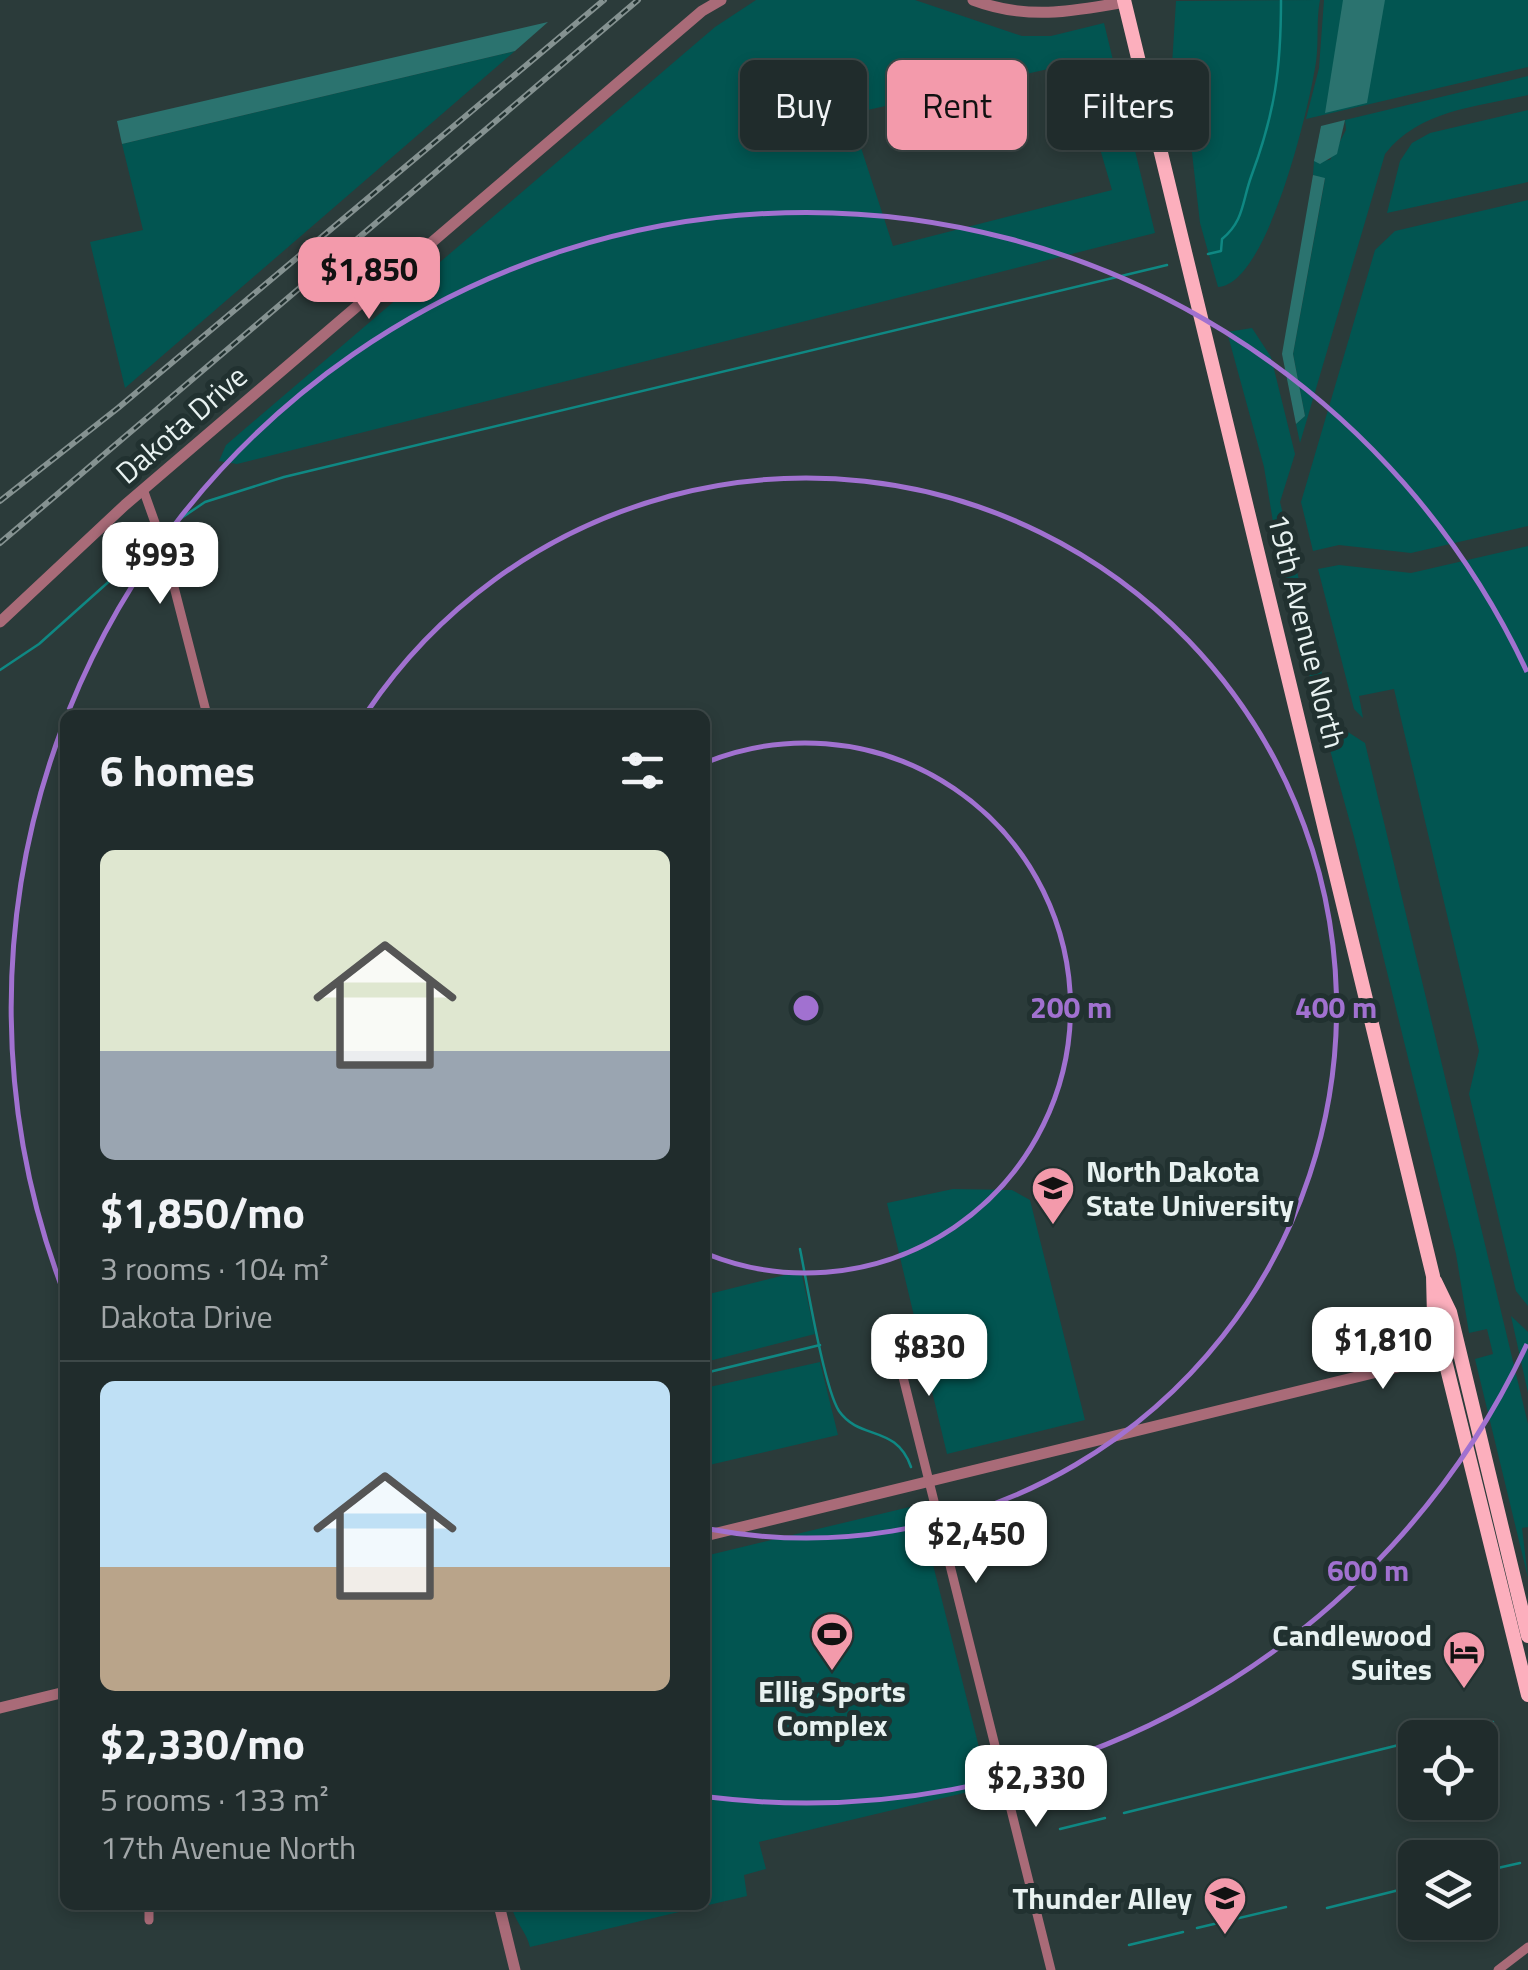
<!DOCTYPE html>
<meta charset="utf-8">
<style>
body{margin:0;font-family:"Titillium Web",sans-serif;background:#2d3838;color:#f1f3f6;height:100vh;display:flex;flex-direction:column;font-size:38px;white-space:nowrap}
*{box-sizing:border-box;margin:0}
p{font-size:32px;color:#a2a7a9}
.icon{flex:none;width:55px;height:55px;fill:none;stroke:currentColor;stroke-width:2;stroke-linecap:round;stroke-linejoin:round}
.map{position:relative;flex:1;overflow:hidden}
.panel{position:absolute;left:60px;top:710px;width:650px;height:1200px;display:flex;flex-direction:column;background:#202c2c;border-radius:15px;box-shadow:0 5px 15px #0003,0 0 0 2px #3d4848}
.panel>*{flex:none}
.top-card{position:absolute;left:740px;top:60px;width:638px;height:90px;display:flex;gap:20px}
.fabs{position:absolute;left:1398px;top:1720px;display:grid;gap:20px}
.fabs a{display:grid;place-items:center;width:100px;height:100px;border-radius:15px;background:#202c2c;box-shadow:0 5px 15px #0003,0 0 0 2px #3d4848;font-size:50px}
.price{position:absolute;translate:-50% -85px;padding:0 22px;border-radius:20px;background:#fff;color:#222;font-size:32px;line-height:65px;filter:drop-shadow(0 2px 5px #0008)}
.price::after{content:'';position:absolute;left:50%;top:60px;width:30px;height:22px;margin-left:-15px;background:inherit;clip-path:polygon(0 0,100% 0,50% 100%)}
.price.current{background:#f39aab;color:#111}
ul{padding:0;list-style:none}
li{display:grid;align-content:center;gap:20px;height:530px;padding:0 40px}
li+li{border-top:2px solid #3d4848}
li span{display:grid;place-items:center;height:310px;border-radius:15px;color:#555}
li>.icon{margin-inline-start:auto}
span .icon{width:180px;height:180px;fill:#fffc;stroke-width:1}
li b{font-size:42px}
h2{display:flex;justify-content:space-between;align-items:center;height:120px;padding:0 40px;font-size:42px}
.chip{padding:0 35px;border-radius:15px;background:#202c2c;box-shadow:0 5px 15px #0003,0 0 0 2px #3d4848;font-size:35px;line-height:90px}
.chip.current{background:#f39aab;color:#111}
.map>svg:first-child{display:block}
.green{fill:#025551;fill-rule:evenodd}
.forest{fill:#2b736f}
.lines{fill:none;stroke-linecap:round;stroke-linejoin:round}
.stream{stroke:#0f8883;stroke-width:2.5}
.minor{stroke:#a96b78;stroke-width:9}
.tertiary{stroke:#a96b78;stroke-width:11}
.primary{stroke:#fcafbd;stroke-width:14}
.rail-casing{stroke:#859291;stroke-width:6}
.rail{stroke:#213130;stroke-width:2.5;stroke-dasharray:8;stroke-linecap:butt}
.ring{fill:none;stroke:#a171d0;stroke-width:5}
.labels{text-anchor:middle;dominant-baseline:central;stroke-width:10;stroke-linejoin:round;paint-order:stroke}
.street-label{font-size:30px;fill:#e8f2f1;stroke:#213130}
.poi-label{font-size:30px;font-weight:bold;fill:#e8f2f1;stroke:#213130;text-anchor:end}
.centre{fill:#a171d0;stroke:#213130;stroke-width:5}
.ring-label{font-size:30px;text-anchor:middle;font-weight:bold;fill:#a171d0;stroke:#213130;stroke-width:10;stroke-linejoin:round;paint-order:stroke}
</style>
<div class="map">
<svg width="1528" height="1970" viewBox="0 0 1528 1970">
<rect width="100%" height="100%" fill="#2b3b3a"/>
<!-- green -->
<g class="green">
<path d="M756,0H915L1022,36H1051L1104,23L1155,233L237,464L219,461L226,445L715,27ZM1075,63L1112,190L893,246L850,114Z"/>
<path d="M1320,0C1316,20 1319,41 1316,62C1310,104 1268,285 1218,287L1200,223L1192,153L1172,65L1176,1Z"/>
<polygon points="1324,0 1528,0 1528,67 1306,119 1319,68"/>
<polygon points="515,51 125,388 90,242 143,230 122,144"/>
<path d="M1528,76V95C1476,107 1419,110 1385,154L1300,443L1296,424L1305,416L1293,354L1325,179L1313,175L1314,161L1330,160L1346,130L1345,120Z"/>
<polygon points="1528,110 1528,182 1387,213 1400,161 1412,143 1430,133"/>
<polygon points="1528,200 1528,526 1411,553 1339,545 1313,551 1301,502 1375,250 1395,231"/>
<polygon points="1252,328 1271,357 1295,454 1280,502 1334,723 1365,743 1528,1424 1528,1527 1522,1528 1528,1578 1475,1359 1493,1354 1487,1329 1469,1333 1456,1254 1354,837 1306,663 1276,540 1264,467 1227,332"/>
<polygon points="1528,546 1528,1306 1516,1291 1469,1094 1479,1051 1394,689 1359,696 1363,718 1354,709 1318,569 1339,565 1411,573"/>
<polygon points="953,1189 1012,1190 1030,1200 1085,1420 947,1454 887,1203"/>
<polygon points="801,1271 815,1334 705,1362 705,1295"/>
<polygon points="1511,1316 1528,1332 1528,1393"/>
<polygon points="820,1362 838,1435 705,1466 705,1388"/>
<path d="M918,1505L989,1787L759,1842L766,1869L744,1875L747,1896L530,1947C526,1931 515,1922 511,1905H705V1556Z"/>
</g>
<!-- forest -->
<g class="forest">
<polygon points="1343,0 1385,0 1367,103 1325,113"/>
<polygon points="548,22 515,51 122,144 117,121"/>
<polygon points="1345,120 1337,154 1320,164 1314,161 1321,126"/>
<polygon points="1313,175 1325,178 1293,354 1305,416 1296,424 1282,354"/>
</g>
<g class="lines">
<!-- stream -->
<g class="stream">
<path d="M1208,254L1221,251L1222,239C1244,221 1242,202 1251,177C1275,113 1281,69 1281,0"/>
<polyline points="174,523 205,502 284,477 1167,265"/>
<polyline points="0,670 39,644 152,543"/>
<path d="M800,1249C807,1283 824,1388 839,1411C860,1441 896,1424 911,1467"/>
<polyline points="705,1373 820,1345"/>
<polyline points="1430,1738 1493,1722"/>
<polyline points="1124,1813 1415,1741"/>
<polyline points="1060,1829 1105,1818"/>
<polyline points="1480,1872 1520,1863"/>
<polyline points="1327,1908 1415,1886"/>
<polyline points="1197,1928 1286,1907"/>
<polyline points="1129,1945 1183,1932"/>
</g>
<!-- minor -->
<g class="minor">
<polyline points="143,489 164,548 207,715"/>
<polyline points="881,1341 899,1361 1051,1970"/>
<polyline points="149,1905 149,1920"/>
<polyline points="1498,1970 1528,1947"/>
</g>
<!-- tertiary -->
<g class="tertiary">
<path d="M973,0C1026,20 1070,12 1125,2"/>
<polyline points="0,622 125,505 702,11 721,0"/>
<polyline points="705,1536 1451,1354"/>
<polyline points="0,1708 65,1692"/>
<polyline points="499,1905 515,1970"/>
</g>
<!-- primary -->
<g class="primary">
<polyline points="1124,0 1433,1276 1434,1316 1528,1695"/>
<polyline points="1435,1281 1450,1312 1528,1636"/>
</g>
<!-- rail casing -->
<g class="rail-casing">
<g id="rail">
<polyline points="0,501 118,408 604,0"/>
<polyline points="0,543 638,0"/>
</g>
</g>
<!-- rail -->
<use href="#rail" class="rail"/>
</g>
<!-- distance rings -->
<g class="ring">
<path d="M707 762A265 265 0 1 1 707 1254"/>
<path d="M367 712A530 530 0 1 1 709 1529"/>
<path d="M1527 1344A795 795 0 0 1 709 1797M64 1293A795 795 0 0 1 64 723M69 710A795 795 0 0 1 1527 672"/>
</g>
<!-- icons -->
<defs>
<g id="university-pin" transform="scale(2.25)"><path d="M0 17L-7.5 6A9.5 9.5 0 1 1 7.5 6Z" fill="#f39aab" stroke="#213130"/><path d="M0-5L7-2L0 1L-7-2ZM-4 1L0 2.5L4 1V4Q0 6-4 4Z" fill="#111"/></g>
<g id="stadium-pin" transform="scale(2.25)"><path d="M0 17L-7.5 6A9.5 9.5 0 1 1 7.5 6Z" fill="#f39aab" stroke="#213130"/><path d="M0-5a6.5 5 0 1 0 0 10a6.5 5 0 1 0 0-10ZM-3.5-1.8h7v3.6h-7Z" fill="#111"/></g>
<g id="hotel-pin" transform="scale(2.25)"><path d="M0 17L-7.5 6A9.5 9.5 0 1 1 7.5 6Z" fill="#f39aab" stroke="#213130"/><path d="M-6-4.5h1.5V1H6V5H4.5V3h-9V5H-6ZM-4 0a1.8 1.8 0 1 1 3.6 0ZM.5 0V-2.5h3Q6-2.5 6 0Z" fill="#111"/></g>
</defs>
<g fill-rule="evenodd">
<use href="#university-pin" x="1053" y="1188"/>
<use href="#stadium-pin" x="832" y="1634"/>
<use href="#hotel-pin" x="1464" y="1652"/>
<use href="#university-pin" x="1225" y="1898"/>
</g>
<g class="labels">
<!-- street labels -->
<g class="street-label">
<text transform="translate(181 424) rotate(-41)">Dakota Drive</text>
<text transform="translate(1307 631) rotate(76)">19th Avenue North</text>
</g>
<!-- poi labels -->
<g class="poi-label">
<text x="1086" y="1171" text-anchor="start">North Dakota<tspan x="1086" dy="34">State University</tspan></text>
<text x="1432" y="1635">Candlewood<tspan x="1432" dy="34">Suites</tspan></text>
<text x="832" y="1691" text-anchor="middle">Ellig Sports<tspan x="832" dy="34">Complex</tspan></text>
<text x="1192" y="1898">Thunder Alley</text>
</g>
</g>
<circle cx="806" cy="1008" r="15" class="centre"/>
<g class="ring-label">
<text x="1071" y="1018">200 m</text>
<text x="1336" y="1018">400 m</text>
<text x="1368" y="1581">600 m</text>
</g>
</svg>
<div class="fabs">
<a><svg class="icon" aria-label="locate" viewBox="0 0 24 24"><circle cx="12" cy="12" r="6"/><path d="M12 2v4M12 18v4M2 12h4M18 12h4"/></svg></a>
<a><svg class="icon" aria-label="layers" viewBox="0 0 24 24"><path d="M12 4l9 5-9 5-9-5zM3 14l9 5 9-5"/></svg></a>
</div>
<b class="price current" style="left:369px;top:322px">$1,850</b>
<b class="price" style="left:160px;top:607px">$993</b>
<b class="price" style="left:1383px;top:1392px">$1,810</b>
<b class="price" style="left:929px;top:1399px">$830</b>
<b class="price" style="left:976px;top:1586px">$2,450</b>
<b class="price" style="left:1036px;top:1830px">$2,330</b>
<div class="top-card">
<a class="chip">Buy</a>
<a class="chip current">Rent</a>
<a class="chip">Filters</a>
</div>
<section class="panel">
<h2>6 homes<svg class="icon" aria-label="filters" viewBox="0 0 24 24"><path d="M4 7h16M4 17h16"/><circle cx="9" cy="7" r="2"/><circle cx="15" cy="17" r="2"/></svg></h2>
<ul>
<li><span style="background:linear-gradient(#dfe7d0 65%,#9aa5b1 0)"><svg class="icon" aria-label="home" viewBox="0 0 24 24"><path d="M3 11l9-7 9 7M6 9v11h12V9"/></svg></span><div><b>$1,850/mo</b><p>3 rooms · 104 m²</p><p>Dakota Drive</p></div></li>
<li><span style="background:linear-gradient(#bfe0f5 60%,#b9a48a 0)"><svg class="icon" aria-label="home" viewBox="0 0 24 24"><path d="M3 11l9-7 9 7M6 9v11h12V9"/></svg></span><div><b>$2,330/mo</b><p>5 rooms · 133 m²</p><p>17th Avenue North</p></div></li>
</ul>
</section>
</div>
